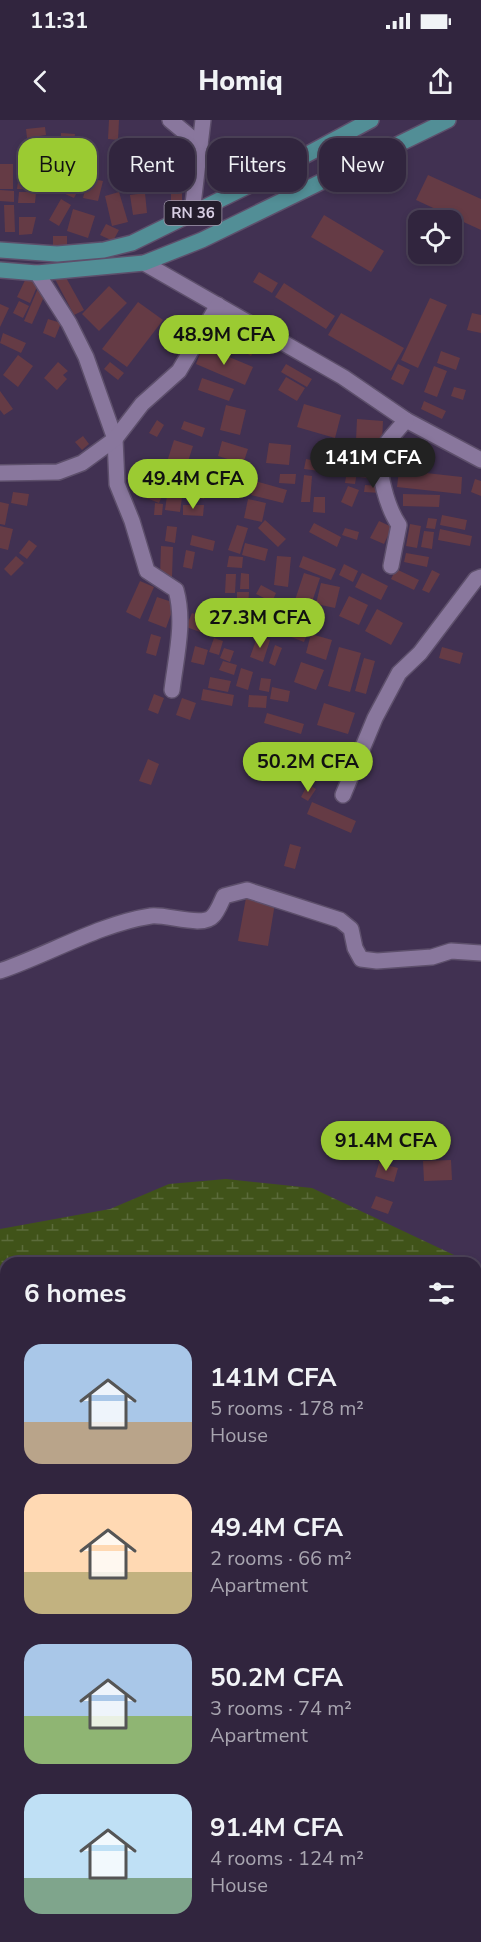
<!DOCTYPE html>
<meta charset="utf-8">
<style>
body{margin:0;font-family:"Nunito Sans",sans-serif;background:#3d3149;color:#f1f3f6;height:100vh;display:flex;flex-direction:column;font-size:22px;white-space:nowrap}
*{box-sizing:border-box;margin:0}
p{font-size:20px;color:#a8a5b0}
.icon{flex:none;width:33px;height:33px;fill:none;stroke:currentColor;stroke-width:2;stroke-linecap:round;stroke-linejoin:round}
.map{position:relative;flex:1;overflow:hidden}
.side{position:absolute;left:0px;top:1137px;width:482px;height:686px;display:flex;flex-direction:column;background:#31253e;border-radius:18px 18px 0 0;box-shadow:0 3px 9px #0003,0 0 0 2px #4c4258}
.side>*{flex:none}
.hud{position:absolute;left:18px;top:18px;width:446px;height:54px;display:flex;gap:12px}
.buttons{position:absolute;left:408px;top:90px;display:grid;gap:12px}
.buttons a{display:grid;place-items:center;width:54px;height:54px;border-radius:12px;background:#31253e;box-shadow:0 3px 9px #0003,0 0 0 2px #4c4258;font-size:30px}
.price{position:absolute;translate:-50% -51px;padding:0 14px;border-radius:21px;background:#9bcb32;color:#111;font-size:20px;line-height:39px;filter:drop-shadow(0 2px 3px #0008)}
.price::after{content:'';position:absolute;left:50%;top:36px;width:18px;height:14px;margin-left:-9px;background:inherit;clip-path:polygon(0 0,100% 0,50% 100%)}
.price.active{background:#222;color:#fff}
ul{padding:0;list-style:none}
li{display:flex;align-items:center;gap:18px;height:150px;padding:0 24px}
li span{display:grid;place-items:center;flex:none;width:168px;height:120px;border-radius:18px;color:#555}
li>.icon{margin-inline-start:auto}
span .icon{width:72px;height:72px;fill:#fffc;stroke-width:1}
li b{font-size:26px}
h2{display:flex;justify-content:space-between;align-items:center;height:72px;padding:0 24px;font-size:26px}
.tag{padding:0 21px;border-radius:18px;background:#31253e;box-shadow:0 3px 9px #0003,0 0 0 2px #4c4258;font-size:21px;line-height:54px}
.tag.active{background:#9bcb32;color:#111}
.status{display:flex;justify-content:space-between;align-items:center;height:42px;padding:0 30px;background:#31253e;direction:ltr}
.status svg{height:16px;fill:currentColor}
header{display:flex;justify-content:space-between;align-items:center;height:78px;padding:0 24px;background:#31253e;font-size:27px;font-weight:800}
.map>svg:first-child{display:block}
.wetland{fill:url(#wetland-marsh)}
.building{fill:#653b45}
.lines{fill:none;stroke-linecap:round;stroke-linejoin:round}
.minor-casing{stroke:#5d4f6b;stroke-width:18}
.major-casing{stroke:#5d4f6b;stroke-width:18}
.minor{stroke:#89779d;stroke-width:15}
.major{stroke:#528e96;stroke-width:15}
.labels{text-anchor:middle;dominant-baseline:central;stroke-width:4.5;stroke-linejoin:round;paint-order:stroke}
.shield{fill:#241d2c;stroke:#a29aad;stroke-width:1.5}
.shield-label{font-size:15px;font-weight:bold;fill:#d8cfe4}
</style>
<div class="status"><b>11:31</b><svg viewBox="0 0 49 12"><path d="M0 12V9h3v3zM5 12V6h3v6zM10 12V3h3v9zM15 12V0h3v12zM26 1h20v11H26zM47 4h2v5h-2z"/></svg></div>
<header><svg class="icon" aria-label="back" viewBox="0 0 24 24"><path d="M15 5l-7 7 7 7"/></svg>Homiq<svg class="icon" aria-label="share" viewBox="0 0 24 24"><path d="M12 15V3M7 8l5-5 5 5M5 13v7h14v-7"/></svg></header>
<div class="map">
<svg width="481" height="1822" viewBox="0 0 481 1822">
<defs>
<pattern id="wetland-marsh" width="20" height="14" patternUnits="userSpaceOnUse" patternTransform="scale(1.5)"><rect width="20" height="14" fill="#405319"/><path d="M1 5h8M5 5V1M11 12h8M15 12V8" fill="none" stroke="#5b6b3a"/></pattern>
</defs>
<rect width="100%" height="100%" fill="#413152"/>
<!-- wetland -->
<g class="wetland">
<polygon points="226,1059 312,1068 471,1143 6,1143 6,1437 0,1438 0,1109 110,1089 169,1064"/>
<polygon points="476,1145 481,1148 481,1463 476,1461"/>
</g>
<!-- building -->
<g class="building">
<polygon points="109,0 119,0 118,20 108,19"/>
<polygon points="45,7 46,15 27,18 26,9"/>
<polygon points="61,13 75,14 74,21 61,20"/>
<polygon points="41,23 42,30 25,31 24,24"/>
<polygon points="65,25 81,27 80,36 64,34"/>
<polygon points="46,29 59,31 57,45 45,43"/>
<polygon points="86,29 95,34 88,49 78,44"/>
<polygon points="40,34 40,44 21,45 21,35"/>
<polygon points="134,38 140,69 128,70 123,39"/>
<rect x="0" y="44" width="13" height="25"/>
<polygon points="57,48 67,48 66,61 56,61"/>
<polygon points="75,51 85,57 74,78 63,73"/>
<polygon points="428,55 481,79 481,110 416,80"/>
<polygon points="88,58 103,61 98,81 83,78"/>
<polygon points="18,61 59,63 58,70 17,69"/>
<polygon points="0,70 14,71 14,82 0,81"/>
<rect x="171" y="70" width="11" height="18"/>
<polygon points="19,72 36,72 35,83 18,83"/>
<polygon points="119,72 128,102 112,106 105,76"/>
<polygon points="145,73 147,93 133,95 130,75"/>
<polygon points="61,79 71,85 59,106 49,100"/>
<polygon points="4,85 14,85 15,112 5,112"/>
<polygon points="73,89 95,96 88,118 67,111"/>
<polygon points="324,95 384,131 371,152 311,117"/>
<polygon points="19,97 36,97 32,114 19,115"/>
<polygon points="106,104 119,110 113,121 100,115"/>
<rect x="53" y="116" width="14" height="12"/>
<polygon points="259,152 278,163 272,173 253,162"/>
<polygon points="64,154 84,190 74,195 55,159"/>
<polygon points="27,156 39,162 30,183 17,177"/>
<polygon points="284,163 335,196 326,209 275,177"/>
<polygon points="39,166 47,170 32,204 24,201"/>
<polygon points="109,166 127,183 99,211 82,194"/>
<polygon points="430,178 447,185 418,248 401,240"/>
<polygon points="19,181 29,186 23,198 13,193"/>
<polygon points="138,182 163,200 127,247 102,229"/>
<polygon points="0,184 9,188 0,207"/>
<polygon points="341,193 404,228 391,251 328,215"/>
<polygon points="472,193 481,195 481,213 467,210"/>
<polygon points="48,199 61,203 55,218 43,213"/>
<polygon points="219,204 256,227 251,236 213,213"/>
<polygon points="3,213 26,223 21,233 0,223"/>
<polygon points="203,226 253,247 245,265 196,244"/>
<polygon points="441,231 460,238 456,250 437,243"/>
<polygon points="18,235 33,246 18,267 3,255"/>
<polygon points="58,242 68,251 63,255 67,259 57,270 44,258"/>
<polygon points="110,242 124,253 118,260 104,249"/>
<polygon points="286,244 312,259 307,267 281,252"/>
<polygon points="398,244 410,250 403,265 391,259"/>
<polygon points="434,246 447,251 437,277 424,272"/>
<polygon points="286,257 305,268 297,281 278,270"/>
<polygon points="202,258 234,269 229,281 198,270"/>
<polygon points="454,267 466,270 463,280 451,276"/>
<polygon points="0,271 13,289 4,295 0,290"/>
<polygon points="424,281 446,291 442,299 421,289"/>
<polygon points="304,284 341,295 335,318 297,307"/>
<polygon points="226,285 246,290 240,315 220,310"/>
<polygon points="357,299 383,301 382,322 356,320"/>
<polygon points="157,300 164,305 157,317 149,313"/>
<polygon points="184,301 205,308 202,317 181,309"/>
<polygon points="83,316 89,324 82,330 75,322"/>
<polygon points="174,320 193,326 183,357 164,351"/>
<polygon points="222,321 248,329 243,344 218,336"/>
<polygon points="269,323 291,325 289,345 266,343"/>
<polygon points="361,336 370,337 368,358 359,357"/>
<polygon points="349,338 359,340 355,364 345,363"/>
<polygon points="306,339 322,342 320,351 304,349"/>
<polygon points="206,341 220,346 215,363 201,359"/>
<polygon points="225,345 234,348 236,345 252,351 250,355 254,356 246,376 217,365"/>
<polygon points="399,350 462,357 461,374 397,367"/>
<polygon points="280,354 296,354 295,364 279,363"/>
<polygon points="163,355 173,356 172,366 162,365"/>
<polygon points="304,355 312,356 310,382 301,382"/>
<polygon points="191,358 209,364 204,379 186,374"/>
<polygon points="140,359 165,369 159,383 134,373"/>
<polygon points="475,359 481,361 481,376 471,372"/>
<polygon points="255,361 287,370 283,383 251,375"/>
<polygon points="365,365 381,366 381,373 364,372"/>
<polygon points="348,366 359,370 352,387 341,382"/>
<polygon points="168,368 183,370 180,392 165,390"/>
<polygon points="13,372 29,374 27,386 11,383"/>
<polygon points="403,374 440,375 439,387 403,386"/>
<polygon points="314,377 325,377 325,393 313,392"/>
<polygon points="248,379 266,383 262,402 244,398"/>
<polygon points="0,382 9,384 5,405 0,404"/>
<polygon points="155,383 163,384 162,395 154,395"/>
<polygon points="183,385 204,385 203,396 183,395"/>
<polygon points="442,395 467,400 465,410 440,405"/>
<polygon points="428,398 437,399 435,409 426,408"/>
<polygon points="265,400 286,419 278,427 258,408"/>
<polygon points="379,401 392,407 384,424 370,418"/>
<polygon points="314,403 341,417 337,427 309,412"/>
<polygon points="410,404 421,406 417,428 406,426"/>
<polygon points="237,405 248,408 240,434 228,430"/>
<polygon points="0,406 13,409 8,430 0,428"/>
<polygon points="167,406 177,407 175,423 165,421"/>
<polygon points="345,408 359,412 357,420 342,415"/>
<polygon points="440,409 472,416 470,426 438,420"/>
<polygon points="424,411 434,412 432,429 421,427"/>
<polygon points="192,415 215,421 213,431 190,425"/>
<polygon points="29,420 37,426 27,439 19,433"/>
<polygon points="245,423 268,429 265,441 242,435"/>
<polygon points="161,426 173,427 172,457 160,457"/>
<polygon points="186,430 195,432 192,449 183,447"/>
<polygon points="406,433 429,437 427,447 404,442"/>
<polygon points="16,436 24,443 11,456 4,449"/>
<polygon points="229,436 243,437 242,448 227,447"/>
<polygon points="277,436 291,437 288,467 274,465"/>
<polygon points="303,436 336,449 331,460 299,447"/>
<polygon points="344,444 358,451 353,462 339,455"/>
<polygon points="396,449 419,460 414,470 391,459"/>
<polygon points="432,450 440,454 429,473 422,470"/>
<polygon points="241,453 249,454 249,469 240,469"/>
<polygon points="304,453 320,458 308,494 292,489"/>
<polygon points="362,453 388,466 381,480 355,467"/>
<polygon points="226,454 236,454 235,473 225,473"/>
<polygon points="140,461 154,467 140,499 126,492"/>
<polygon points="321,463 340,467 335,488 316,484"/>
<polygon points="261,465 276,473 272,482 256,474"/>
<polygon points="237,472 249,472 248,488 237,488"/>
<polygon points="349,476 368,485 359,505 339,496"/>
<polygon points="157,477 175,483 166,508 148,501"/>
<polygon points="224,487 253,496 246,516 218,507"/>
<polygon points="377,489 403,503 391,525 365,511"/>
<polygon points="192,493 209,499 203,513 186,507"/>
<polygon points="290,505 308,512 304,522 286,515"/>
<polygon points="151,514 161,517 156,536 146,533"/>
<polygon points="311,514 332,520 326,540 306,533"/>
<polygon points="258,515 270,520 263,542 250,537"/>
<polygon points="214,518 223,521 219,535 209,532"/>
<polygon points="275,525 282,528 275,546 269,543"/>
<polygon points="195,526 208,530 204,545 191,542"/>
<polygon points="339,527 361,533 350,572 328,566"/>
<polygon points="442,527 463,533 460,544 439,538"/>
<polygon points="224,528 234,531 230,542 220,538"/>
<polygon points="364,538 375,541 366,574 355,571"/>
<polygon points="223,541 237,545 234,555 219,550"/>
<polygon points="301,542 324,550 316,570 294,562"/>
<polygon points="241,548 253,552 248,570 236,566"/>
<polygon points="210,557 231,561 228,572 208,568"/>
<polygon points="261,558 271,559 269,572 259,570"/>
<polygon points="272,567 290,571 288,582 270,579"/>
<polygon points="203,569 234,575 232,586 201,580"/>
<polygon points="154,574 164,578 158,594 148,590"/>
<polygon points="249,575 267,576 266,588 248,587"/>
<polygon points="182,578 196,583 190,600 176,595"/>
<polygon points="324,583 355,593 348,614 317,605"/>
<polygon points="267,593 304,604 301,614 264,603"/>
<polygon points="148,639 159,644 151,665 139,661"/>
<polygon points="308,664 316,669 308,681 301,677"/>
<polygon points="312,682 356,701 351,713 307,694"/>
<polygon points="290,724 301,727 295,749 284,746"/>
<polygon points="246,778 275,783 268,826 238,821"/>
<polygon points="451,1040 452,1060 424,1061 423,1041"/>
<polygon points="379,1043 398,1048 394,1062 375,1057"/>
<polygon points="376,1076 393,1082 388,1094 371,1088"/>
<polygon points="177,1816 203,1816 202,1822 176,1822"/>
<polygon points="245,1816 264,1816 263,1822 244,1822"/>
</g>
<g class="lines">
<!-- minor casing -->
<g class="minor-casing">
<g id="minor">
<polyline points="170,0 200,25"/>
<polyline points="192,93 203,0"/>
<polyline points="144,143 343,257 406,300 481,340"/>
<path d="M37,153L69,203L86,237L115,319L117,364L132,401L147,451L176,470C185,502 176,537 172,570"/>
<polyline points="0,353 58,352 82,343 115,319 142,284 179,251 218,185"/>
<path d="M391,446L399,405C388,389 376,351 382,331C386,321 399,309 406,300"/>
<polyline points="343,675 375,598 399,553 420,533 476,459 481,457"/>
<path d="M0,851C50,834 99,804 151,796C167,794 203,808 213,796C218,791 221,782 224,776L247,770L340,800L351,809L355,828L361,839L377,841L432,837L451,831L481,833"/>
<polyline points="0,1591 6,1591"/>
<polyline points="476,1685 481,1687"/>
<polyline points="0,1777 6,1784"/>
<polyline points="231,1816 233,1822"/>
<polyline points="406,1816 411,1822"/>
<polyline points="0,1821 33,1816"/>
</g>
</g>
<!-- major casing -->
<g class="major-casing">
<g id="major">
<polyline points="0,130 57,134 104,130 132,123 252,64 371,0"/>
<polyline points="0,150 37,153 144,143 202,120 448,0"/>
</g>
</g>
<!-- minor -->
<use href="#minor" class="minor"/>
<!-- major -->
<use href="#major" class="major"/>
</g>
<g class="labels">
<!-- shield labels -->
<rect class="shield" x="164.5" y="81" width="57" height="24" rx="4.5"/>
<g class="shield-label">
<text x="193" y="93">RN 36</text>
</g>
</g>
</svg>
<div class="buttons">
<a><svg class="icon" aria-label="locate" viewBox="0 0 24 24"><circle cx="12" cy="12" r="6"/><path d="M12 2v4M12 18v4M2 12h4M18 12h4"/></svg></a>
</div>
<b class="price" style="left:224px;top:246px">48.9M CFA</b>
<b class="price active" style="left:373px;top:369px">141M CFA</b>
<b class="price" style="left:193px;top:390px">49.4M CFA</b>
<b class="price" style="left:260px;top:529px">27.3M CFA</b>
<b class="price" style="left:308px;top:673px">50.2M CFA</b>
<b class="price" style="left:386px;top:1052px">91.4M CFA</b>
<div class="hud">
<a class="tag active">Buy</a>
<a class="tag">Rent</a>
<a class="tag">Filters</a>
<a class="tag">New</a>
</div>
<section class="side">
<h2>6 homes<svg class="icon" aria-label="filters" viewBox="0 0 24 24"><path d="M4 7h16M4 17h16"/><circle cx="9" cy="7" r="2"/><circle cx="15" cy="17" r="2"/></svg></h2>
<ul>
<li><span style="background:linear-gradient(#a9c7e8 65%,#b9a48a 0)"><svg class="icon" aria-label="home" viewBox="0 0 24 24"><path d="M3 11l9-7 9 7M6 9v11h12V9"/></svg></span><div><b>141M CFA</b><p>5 rooms · 178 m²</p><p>House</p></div></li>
<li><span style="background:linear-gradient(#ffd9b3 65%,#c2b280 0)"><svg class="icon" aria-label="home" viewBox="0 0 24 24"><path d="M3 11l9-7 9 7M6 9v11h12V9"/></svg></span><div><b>49.4M CFA</b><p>2 rooms · 66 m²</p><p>Apartment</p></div></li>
<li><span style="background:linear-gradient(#a9c7e8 60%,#8fb573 0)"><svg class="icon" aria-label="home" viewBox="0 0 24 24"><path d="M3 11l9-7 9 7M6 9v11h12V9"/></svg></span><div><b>50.2M CFA</b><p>3 rooms · 74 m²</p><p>Apartment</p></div></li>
<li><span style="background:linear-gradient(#bfe0f5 70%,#7fa58c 0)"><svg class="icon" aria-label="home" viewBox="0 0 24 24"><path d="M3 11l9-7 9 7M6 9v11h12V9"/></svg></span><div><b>91.4M CFA</b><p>4 rooms · 124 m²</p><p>House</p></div></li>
</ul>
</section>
</div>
